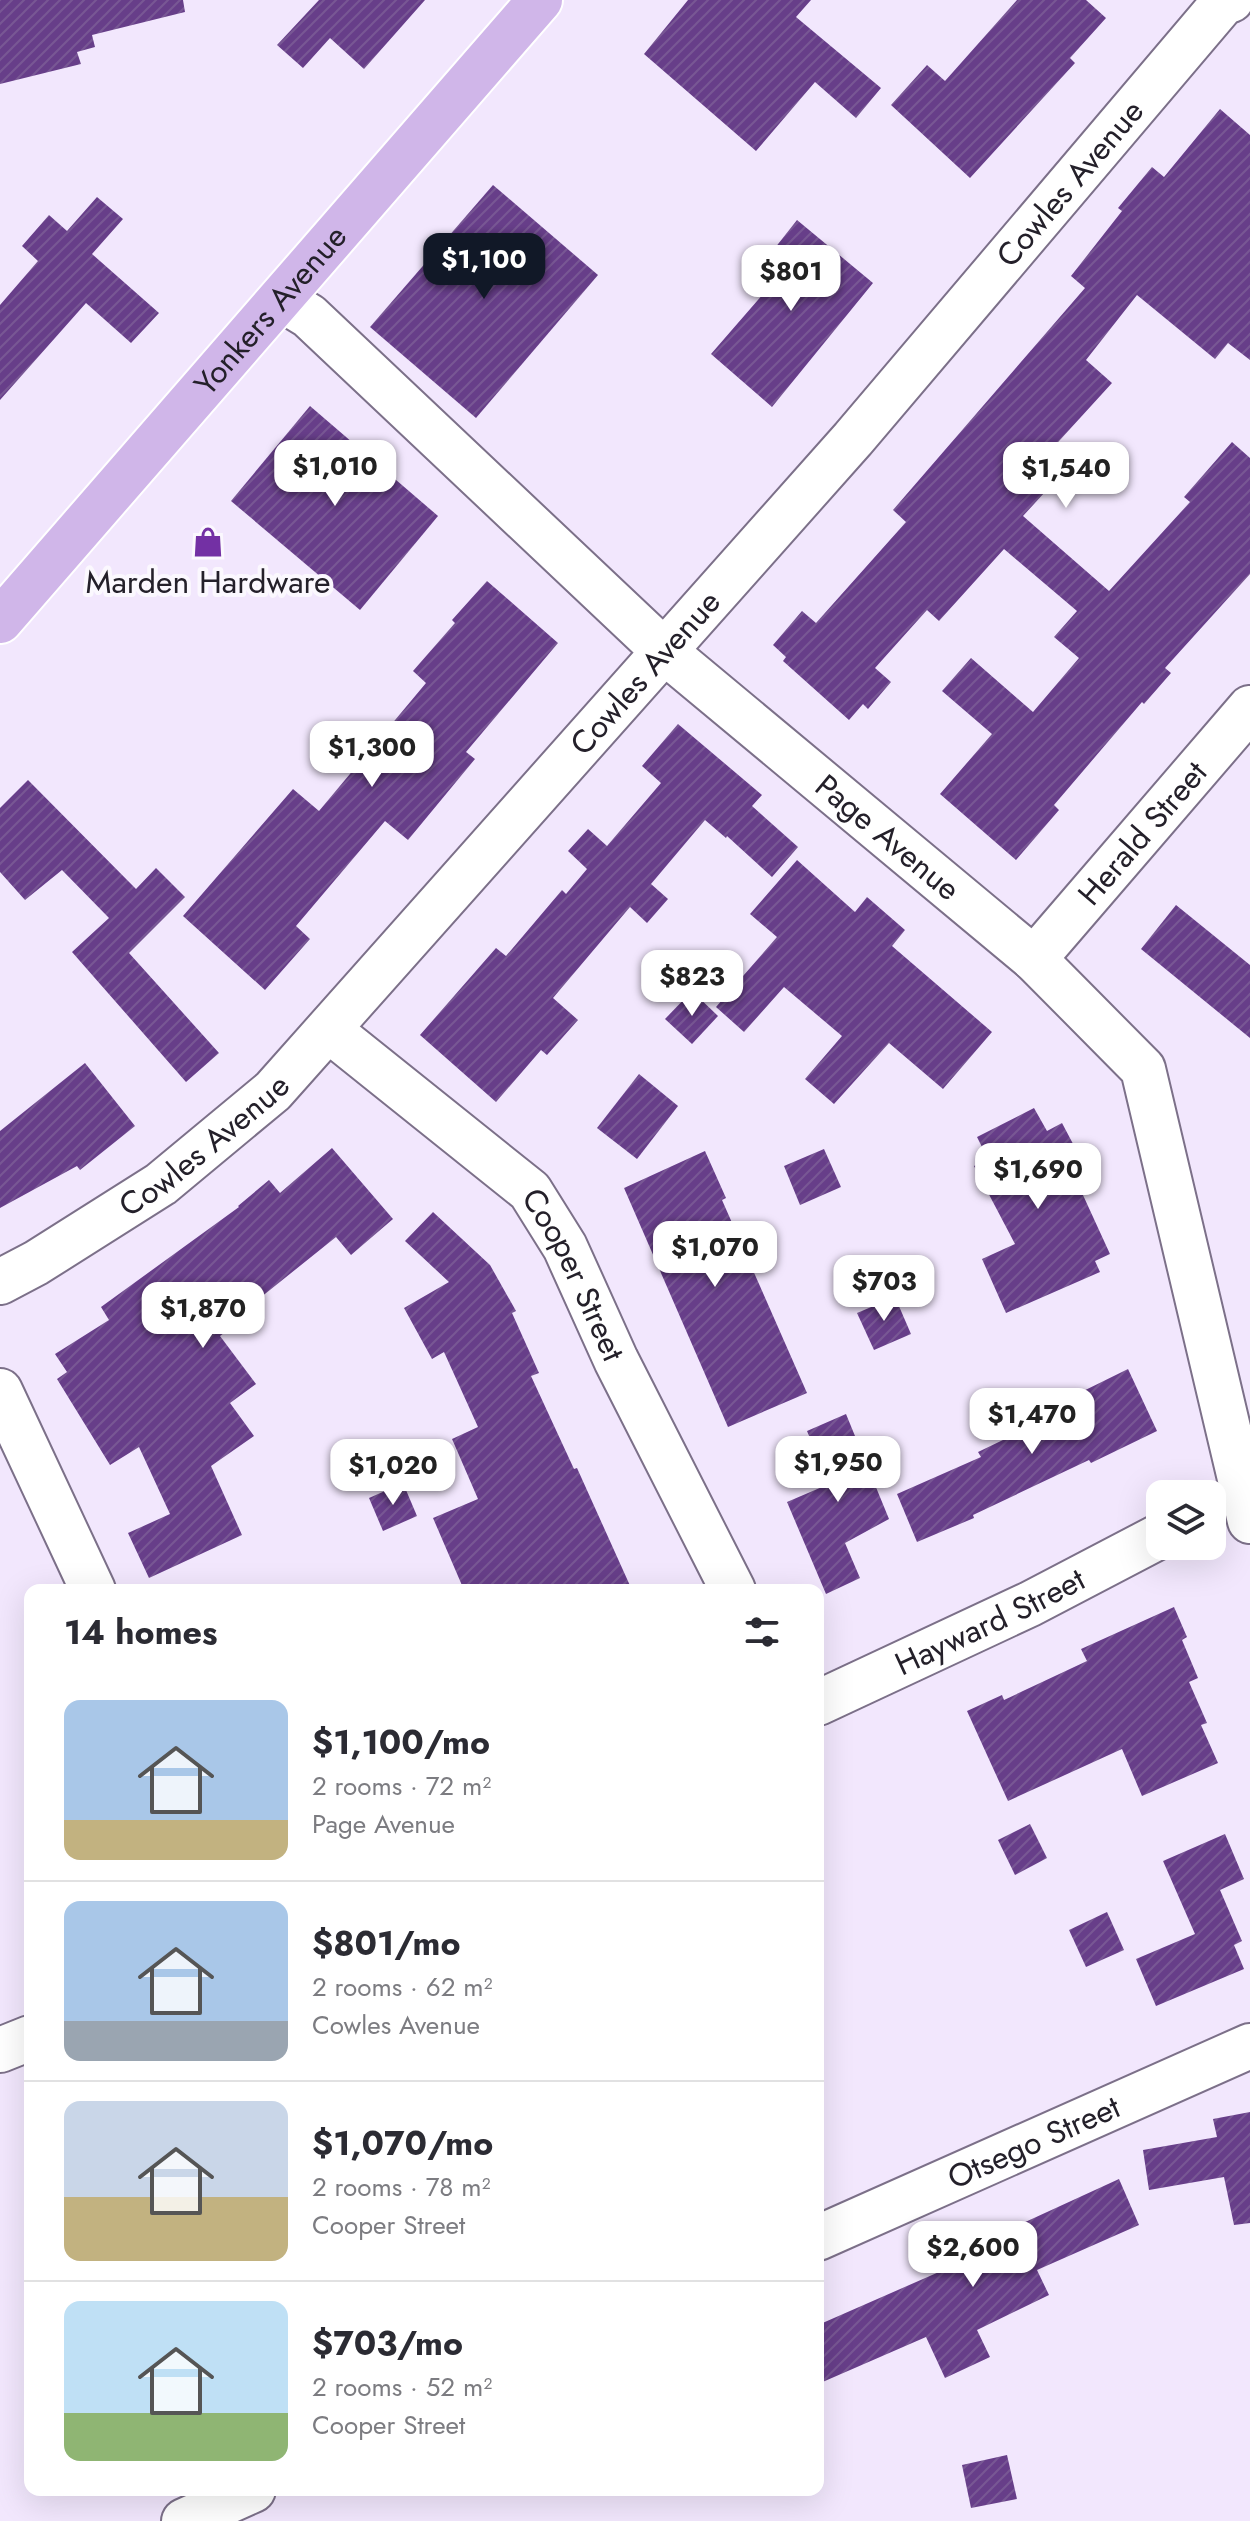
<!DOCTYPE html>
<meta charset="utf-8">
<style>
body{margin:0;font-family:Jost,sans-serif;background:#f7f7f7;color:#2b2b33;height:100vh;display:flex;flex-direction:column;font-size:30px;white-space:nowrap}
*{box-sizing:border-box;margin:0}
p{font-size:26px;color:#7c7c81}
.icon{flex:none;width:44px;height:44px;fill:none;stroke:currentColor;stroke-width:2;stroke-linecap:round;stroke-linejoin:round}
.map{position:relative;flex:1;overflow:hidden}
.sheet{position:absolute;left:24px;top:1584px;width:800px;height:912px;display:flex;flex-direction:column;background:#fff;border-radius:16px;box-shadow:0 8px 32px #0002}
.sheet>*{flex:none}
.tools{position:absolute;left:1146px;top:1480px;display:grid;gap:16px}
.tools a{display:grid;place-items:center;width:80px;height:80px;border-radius:16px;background:#fff;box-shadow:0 8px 32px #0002;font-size:40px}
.price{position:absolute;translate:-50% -68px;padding:0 18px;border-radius:16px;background:#fff;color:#222;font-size:26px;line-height:52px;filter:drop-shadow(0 2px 4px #0008)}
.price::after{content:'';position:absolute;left:50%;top:48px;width:24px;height:18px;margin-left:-12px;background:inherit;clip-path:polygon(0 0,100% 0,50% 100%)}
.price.active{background:#111827;color:#fff}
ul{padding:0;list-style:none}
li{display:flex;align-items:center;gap:24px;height:200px;padding:0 40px}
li+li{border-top:2px solid #e1e1e2}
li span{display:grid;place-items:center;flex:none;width:224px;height:160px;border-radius:16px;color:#555}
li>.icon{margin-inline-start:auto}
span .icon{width:96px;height:96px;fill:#fffc;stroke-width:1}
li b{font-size:34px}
h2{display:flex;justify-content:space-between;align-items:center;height:96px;padding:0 40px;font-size:34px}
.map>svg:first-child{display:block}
.building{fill:url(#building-hatch)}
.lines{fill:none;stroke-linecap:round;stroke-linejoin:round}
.minor-casing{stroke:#7c7089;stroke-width:48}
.major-casing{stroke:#fff;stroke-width:48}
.minor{stroke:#fff;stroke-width:44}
.major{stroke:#d0b6e9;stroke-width:44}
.labels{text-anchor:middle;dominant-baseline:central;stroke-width:8;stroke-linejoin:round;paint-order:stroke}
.street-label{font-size:32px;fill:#24202a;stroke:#fbf8fe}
.poi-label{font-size:32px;fill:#24202a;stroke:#fbf8fe}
</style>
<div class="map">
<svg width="1250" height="2521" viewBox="0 0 1250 2521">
<defs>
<pattern id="building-hatch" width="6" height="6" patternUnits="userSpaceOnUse" patternTransform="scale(2)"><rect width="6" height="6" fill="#673e89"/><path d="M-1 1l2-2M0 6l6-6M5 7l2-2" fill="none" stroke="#785794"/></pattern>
</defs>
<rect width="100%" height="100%" fill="#f2e7fd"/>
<!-- building -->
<g class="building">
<polygon points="0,0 183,0 185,12 92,35 95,47 77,52 81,64 0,84"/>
<polygon points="319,0 425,0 364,69 330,38 303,68 277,45"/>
<polygon points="688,0 811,0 796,17 881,88 856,118 815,82 756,151 644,54"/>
<polygon points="1017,0 1086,0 1106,18 1070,58 1075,63 970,178 891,105 927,65 945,81"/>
<polygon points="1220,109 1250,135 1250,360 1228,343 1215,359 1137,295 1086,360 1112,383 1049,452 1067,468 1023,516 1109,591 1190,502 1184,497 1232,442 1250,458 1250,574 1165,668 1171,673 1144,704 1142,702 1054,805 1059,810 1016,860 940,794 992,734 942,691 971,658 1033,712 1079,658 1054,637 1077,611 1004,549 939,621 927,610 875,668 891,682 868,709 863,704 849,720 783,661 786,657 773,645 802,611 816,623 906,522 893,510 1085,288 1071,276 1122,211 1118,208 1152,167 1164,177"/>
<polygon points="493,185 598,275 476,418 370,327"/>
<polygon points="97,197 123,219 92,254 159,313 131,343 86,303 0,400 0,305 38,261 22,246 49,215 67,231"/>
<polygon points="797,220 873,283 772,407 711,354 771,285 756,272"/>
<polygon points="310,406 438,516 360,610 231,501"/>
<polygon points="487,581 558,643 466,752 475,759 408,840 385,821 296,926 310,939 265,990 183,916 293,789 319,811 426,683 413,671 455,623 452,620"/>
<polygon points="678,724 762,795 752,806 798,847 772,877 727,836 726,838 705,820 651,884 668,899 647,923 630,907 553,998 578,1020 547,1055 541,1050 496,1102 420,1035 496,948 506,956 562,890 566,894 587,869 568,851 588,829 607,846 661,783 642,766"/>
<polygon points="28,780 136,889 156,868 185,897 129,953 219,1053 186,1082 72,952 109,918 62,870 25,900 0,872 0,808"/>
<polygon points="797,860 855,912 867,897 905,930 892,946 992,1032 943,1089 889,1043 834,1104 805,1079 842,1036 784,987 744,1032 716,1007 777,937 750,914"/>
<polygon points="1176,905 1250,965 1250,1038 1141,949"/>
<polygon points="692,991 718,1016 692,1044 665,1019"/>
<polygon points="85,1063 135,1126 80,1170 77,1166 0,1208 0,1131"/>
<polygon points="639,1074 678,1106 637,1159 597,1128"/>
<polygon points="1034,1108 1047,1131 1062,1123 1090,1176 1077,1182 1110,1254 1095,1261 1100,1272 1006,1313 982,1259 1015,1244 974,1166 988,1159 977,1137"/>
<polygon points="332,1148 393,1219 351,1255 336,1237 245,1310 248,1315 220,1336 256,1384 230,1403 254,1436 211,1466 242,1535 149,1578 128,1533 170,1514 139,1447 110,1465 57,1379 67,1372 55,1354 109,1320 101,1307 239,1207 238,1206 269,1180 280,1193"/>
<polygon points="824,1149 841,1187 800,1205 784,1166"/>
<polygon points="705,1151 726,1198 722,1200 807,1393 728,1427 624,1188"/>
<polygon points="433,1212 490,1265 516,1311 512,1313 539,1373 531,1376 574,1469 577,1468 632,1590 464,1590 433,1518 478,1499 452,1439 478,1427 444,1352 432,1359 404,1308 449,1282 405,1241"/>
<polygon points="895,1297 911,1334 874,1350 857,1313"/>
<polygon points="1128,1369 1157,1431 1091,1463 1089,1460 973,1515 974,1518 917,1542 897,1494 981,1457 978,1452 1065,1410 1061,1402"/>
<polygon points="846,1414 889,1519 845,1543 860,1578 826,1594 787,1502 829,1484 807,1431"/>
<polygon points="403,1483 417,1516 383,1531 369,1498"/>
<polygon points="1174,1607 1187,1637 1182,1640 1198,1678 1189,1682 1207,1723 1201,1725 1218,1763 1142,1796 1122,1749 1008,1801 967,1711 1002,1695 1004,1700 1087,1661 1081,1649"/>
<polygon points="1030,1824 1047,1858 1015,1875 998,1840"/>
<polygon points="1225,1834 1244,1879 1220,1890 1242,1941 1234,1945 1244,1969 1156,2006 1136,1959 1195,1934 1163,1861"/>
<polygon points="1107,1912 1124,1950 1086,1967 1069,1930"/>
<polygon points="1250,2112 1250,2223 1234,2225 1224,2177 1149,2190 1143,2150 1217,2137 1213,2119"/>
<polygon points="1119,2179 1139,2225 1037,2270 1049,2295 977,2330 990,2357 945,2378 926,2337 818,2384 818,2325 980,2254 975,2245"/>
<polygon points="1007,2455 1017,2499 971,2508 962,2465"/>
</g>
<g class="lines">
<!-- minor casing -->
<g class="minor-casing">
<g id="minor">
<path id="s1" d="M281,299L309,316L664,651L1034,959L1143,1069L1250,1521"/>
<path id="s2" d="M1034,959L1250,708"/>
<path id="s3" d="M329,1030L530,1191L565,1247L616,1360L733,1590"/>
<path id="s4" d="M0,1282L36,1263L161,1184L273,1091L853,439L1223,3L1231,0"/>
<polyline points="0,1391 93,1590"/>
<path id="s5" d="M818,1703L1030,1604L1160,1536"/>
<polyline points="0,2050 30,2038"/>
<path id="s6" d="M818,2238L1250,2046"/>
<polyline points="184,2521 253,2490"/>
</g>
</g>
<!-- major casing -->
<g class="major-casing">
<g id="major">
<path id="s7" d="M0,621L540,0"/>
</g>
</g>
<!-- minor -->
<use href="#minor" class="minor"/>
<!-- major -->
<use href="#major" class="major"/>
</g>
<!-- icons -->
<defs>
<g id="shop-bare" transform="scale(2.4)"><path d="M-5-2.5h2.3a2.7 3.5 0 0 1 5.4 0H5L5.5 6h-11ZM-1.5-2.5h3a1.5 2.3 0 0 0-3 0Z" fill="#7330a4" stroke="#fbf8fe" stroke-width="2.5" paint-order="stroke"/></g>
</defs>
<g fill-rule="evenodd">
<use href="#shop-bare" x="208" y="542"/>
</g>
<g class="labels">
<!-- street labels -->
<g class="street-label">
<text stroke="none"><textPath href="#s4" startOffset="1542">Cowles Avenue</textPath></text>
<text stroke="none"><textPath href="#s7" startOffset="412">Yonkers Avenue</textPath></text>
<text stroke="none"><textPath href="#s4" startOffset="894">Cowles Avenue</textPath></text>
<text stroke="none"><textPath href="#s2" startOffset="166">Herald Street</textPath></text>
<text stroke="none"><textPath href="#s1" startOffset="812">Page Avenue</textPath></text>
<text stroke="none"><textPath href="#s4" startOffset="246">Cowles Avenue</textPath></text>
<text stroke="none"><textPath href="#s3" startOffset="352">Cooper Street</textPath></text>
<text stroke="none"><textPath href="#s5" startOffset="190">Hayward Street</textPath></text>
<text stroke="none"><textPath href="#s6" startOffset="236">Otsego Street</textPath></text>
</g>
<!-- poi labels -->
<g class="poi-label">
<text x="208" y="582">Marden Hardware</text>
</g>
</g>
</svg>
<div class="tools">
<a><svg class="icon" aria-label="layers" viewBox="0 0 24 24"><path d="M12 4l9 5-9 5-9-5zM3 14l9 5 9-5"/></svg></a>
</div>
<b class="price active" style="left:484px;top:301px">$1,100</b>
<b class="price" style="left:791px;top:313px">$801</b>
<b class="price" style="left:335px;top:508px">$1,010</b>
<b class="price" style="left:1066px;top:510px">$1,540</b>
<b class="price" style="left:372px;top:789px">$1,300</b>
<b class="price" style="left:692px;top:1018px">$823</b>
<b class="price" style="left:1038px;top:1211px">$1,690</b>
<b class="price" style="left:715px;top:1289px">$1,070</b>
<b class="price" style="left:884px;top:1323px">$703</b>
<b class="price" style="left:203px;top:1350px">$1,870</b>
<b class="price" style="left:1032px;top:1456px">$1,470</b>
<b class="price" style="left:838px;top:1504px">$1,950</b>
<b class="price" style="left:393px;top:1507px">$1,020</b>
<b class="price" style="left:973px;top:2289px">$2,600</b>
<section class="sheet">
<h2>14 homes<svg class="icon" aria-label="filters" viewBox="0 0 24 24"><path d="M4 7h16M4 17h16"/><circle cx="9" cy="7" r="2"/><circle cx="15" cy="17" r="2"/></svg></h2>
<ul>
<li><span style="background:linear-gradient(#a9c7e8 75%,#c2b280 0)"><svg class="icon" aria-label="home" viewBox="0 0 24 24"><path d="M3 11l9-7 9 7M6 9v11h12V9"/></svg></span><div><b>$1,100/mo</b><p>2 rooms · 72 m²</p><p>Page Avenue</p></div></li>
<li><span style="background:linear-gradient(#a9c7e8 75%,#9aa5b1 0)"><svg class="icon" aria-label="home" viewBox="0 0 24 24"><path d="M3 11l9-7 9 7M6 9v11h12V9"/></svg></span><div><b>$801/mo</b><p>2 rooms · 62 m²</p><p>Cowles Avenue</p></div></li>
<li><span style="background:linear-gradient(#c9d6e8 60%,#c2b280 0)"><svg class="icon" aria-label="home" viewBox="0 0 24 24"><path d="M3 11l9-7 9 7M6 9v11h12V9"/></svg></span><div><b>$1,070/mo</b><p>2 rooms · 78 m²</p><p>Cooper Street</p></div></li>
<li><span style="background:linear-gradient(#bfe0f5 70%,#8fb573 0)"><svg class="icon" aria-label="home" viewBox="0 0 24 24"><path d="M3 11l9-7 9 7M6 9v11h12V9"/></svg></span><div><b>$703/mo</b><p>2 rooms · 52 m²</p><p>Cooper Street</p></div></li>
</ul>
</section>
</div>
